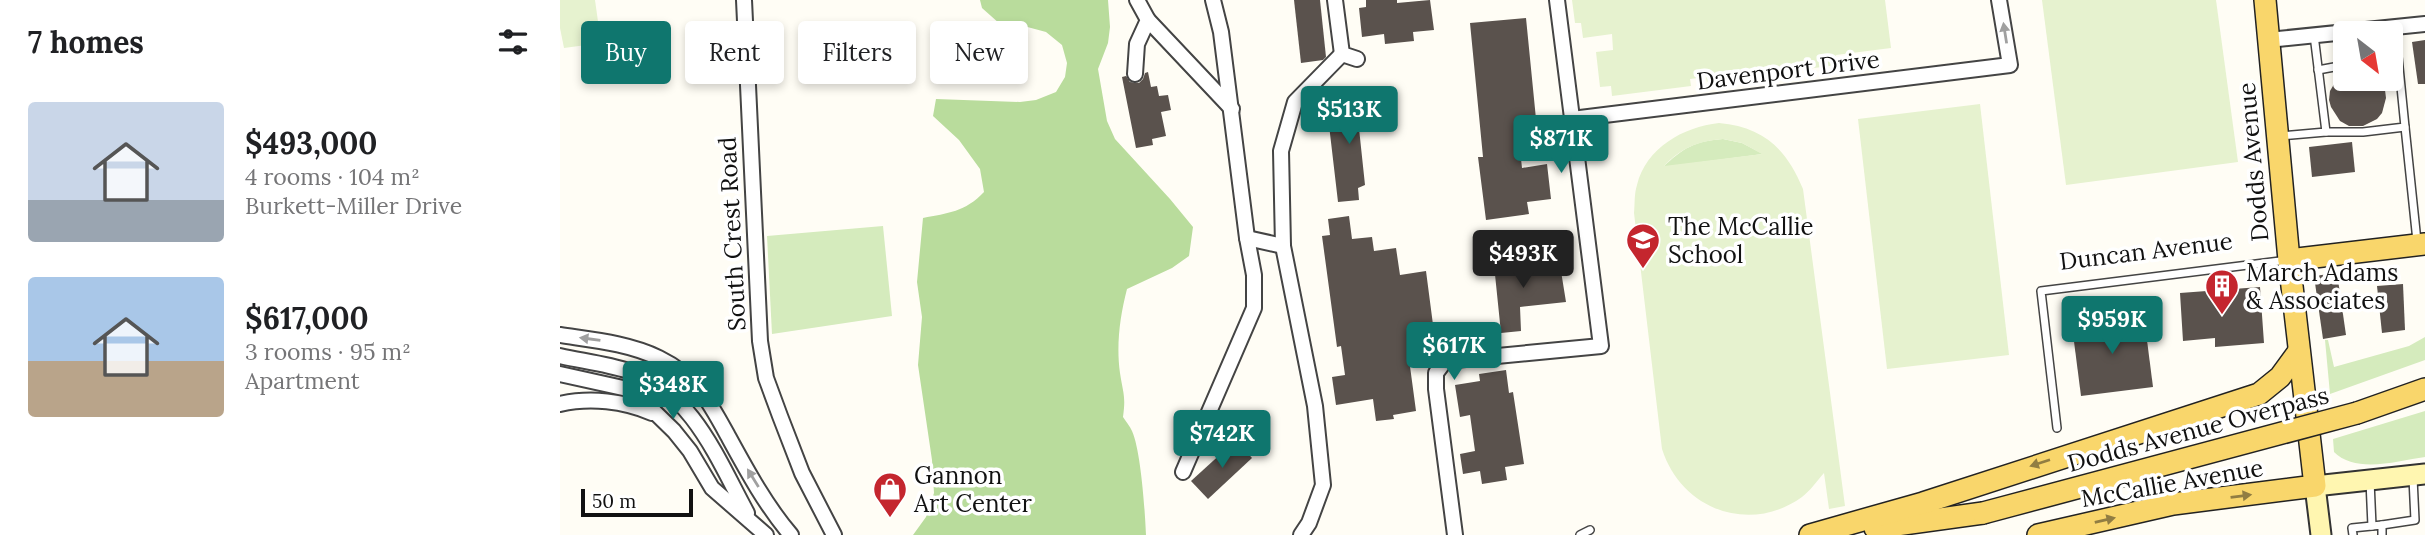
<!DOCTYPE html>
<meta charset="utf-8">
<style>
body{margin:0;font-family:Lora,serif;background:#f6f6f6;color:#202124;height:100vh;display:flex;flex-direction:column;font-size:26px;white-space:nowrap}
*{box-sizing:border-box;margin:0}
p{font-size:23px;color:#757577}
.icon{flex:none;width:38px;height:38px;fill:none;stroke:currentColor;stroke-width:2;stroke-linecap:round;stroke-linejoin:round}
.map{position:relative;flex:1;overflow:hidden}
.details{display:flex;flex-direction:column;background:#fff;width:560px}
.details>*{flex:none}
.hud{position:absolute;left:21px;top:21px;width:665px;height:63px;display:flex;gap:14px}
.needle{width:46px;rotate:149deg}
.fabs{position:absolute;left:1773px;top:21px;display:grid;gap:14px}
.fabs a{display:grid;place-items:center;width:70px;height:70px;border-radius:7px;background:#fff;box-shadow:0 4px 10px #0003;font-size:35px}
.scale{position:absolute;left:21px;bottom:18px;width:112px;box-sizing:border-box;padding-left:7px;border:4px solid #111;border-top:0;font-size:19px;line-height:24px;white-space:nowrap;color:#111;-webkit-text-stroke:5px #fff;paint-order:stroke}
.price{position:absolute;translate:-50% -60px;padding:0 16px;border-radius:7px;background:#0f766e;color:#fff;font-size:23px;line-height:46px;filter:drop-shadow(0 2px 4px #0008)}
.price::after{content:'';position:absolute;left:50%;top:42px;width:21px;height:16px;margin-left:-10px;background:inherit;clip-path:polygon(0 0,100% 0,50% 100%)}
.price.current{background:#222;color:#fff}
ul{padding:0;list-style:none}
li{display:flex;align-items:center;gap:21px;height:175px;padding:0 28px}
li span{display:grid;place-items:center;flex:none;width:196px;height:140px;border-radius:7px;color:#555}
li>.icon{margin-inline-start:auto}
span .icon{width:84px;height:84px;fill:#fffc;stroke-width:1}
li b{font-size:30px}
h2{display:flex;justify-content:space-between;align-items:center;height:84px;padding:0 28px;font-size:30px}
.pill{padding:0 24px;border-radius:7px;background:#fff;box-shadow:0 4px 10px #0003;font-size:24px;line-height:63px}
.pill.current{background:#0f766e;color:#fff}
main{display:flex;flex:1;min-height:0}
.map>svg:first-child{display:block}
.green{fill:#d5ebbd}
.forest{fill:#b9dc9c}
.pitch{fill:#e6f2cf;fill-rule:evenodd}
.building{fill:#5a524d}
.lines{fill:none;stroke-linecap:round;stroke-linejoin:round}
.lane-casing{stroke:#444;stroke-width:10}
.street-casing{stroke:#444;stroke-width:18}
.secondary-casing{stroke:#333;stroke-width:23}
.primary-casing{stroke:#222;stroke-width:24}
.lane{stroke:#fff;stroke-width:7}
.street{stroke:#fff;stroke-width:14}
.secondary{stroke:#fff6b0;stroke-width:19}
.primary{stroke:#f9d66b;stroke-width:21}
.primary-bridge-casing{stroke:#222;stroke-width:24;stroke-linecap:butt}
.primary-bridge{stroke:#f9d66b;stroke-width:21}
.oneway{fill:#a0a0a0}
.oneway2{fill:#917d42}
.labels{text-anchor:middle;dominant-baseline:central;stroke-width:7;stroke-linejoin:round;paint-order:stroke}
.street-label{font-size:24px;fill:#111;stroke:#fff}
.poi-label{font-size:24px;fill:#111;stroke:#fff;text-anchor:start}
</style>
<main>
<section class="details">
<h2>7 homes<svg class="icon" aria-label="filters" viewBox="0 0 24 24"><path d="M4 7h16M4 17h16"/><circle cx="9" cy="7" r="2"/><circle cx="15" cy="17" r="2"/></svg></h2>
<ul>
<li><span style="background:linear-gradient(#c9d6e8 70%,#9aa5b1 0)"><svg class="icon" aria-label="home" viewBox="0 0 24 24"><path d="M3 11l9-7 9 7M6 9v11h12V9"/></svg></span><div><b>$493,000</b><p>4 rooms · 104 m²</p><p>Burkett-Miller Drive</p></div></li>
<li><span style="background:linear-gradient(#a9c7e8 60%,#b9a48a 0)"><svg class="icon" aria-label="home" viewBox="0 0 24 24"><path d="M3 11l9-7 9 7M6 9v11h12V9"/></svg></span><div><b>$617,000</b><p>3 rooms · 95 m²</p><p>Apartment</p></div></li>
</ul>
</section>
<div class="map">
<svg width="1865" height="535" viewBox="0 0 1865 535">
<rect width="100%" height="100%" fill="#fffdf5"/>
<!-- green -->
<g class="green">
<path d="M1163,139L1182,143L1203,154L1103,167C1123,148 1135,141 1163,139Z"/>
<polygon points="323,226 332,316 212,334 207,236"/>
<polygon points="1865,337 1865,360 1770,394 1765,340 1768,340 1774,367 1849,346"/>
<path d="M1865,411V457C1837,461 1796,474 1774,452L1773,439Z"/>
</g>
<!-- forest -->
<path class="forest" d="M420,0H548L550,27L548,43L538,69L547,121L555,139L610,199L633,227L629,256L612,268L567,289C560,316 556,345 560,373C563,393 566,396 563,417C566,422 570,426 572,431C581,451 585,512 586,535H353L366,517L374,493L372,460L358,365L362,317L357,282L363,218C388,213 405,212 424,192L420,169L399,140L373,116L376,99L460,102L476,100L496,92L505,77L507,63L502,45L486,32L460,25L440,24L422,8Z"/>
<!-- pitch -->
<g class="pitch">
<polygon points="0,0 35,0 41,43 4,48 0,28"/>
<polygon points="1012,0 1325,0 1331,48 1276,55 1277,65 1147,82 1146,77 1130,79 1131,86 1052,96 1051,86 1040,87 1036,52 1053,50 1052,34 1023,38 1021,23 1015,23"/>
<polygon points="1482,0 1656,0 1678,162 1506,185"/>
<polygon points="1420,104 1449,355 1327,369 1298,119"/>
<path d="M1159,123C1203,127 1226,148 1243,189L1285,506L1269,509L1264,473C1257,481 1250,491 1242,497C1189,535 1121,509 1102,449L1074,213C1075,204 1074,194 1077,185C1086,148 1123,127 1159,123ZM1163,139L1182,143L1202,154L1104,166C1121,148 1138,141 1163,139Z"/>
</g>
<!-- building -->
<g class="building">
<polygon points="734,0 760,0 766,57 763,60 741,63"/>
<polygon points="806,0 837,0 837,3 870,0 874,30 853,32 854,41 825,44 824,34 802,37 799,8 806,7"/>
<polygon points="966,18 977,129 958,131 962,168 987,164 991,199 967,202 969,214 926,220 918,157 923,157 910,23"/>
<polygon points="1865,40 1865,84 1858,84 1852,42"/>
<polygon points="588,72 591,87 597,86 599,96 608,95 611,110 601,112 606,136 592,139 593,145 576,148 562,77 566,76 570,82 579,83 583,79 585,73"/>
<polygon points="1777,79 1818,79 1825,90 1826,98 1822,113 1817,119 1803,126 1789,126 1780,121 1771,107 1769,100 1770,91"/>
<polygon points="804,89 807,118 798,119 805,185 798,188 799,200 778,202 769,125 774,124 773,115 784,113 781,92"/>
<polygon points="1792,142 1795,172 1752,177 1749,147"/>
<polygon points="789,216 792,239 812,237 814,251 836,248 840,275 866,271 875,340 847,344 856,411 833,415 834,419 816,421 813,399 776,405 772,377 785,375 781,346 777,347 762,236 770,235 768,219"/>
<polygon points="957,252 960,275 1001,271 1006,302 960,307 961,331 941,333 933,255"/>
<polygon points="1777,273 1786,335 1763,339 1754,276"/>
<polygon points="1843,284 1845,330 1822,333 1817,286"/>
<polygon points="1700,287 1704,343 1655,347 1655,338 1623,341 1620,293"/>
<polygon points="1584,317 1593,387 1521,396 1512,326"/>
<polygon points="946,370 949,393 953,392 964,464 945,467 947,480 922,484 920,471 903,474 900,454 915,451 910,415 900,417 895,385 920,381 919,374"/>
<polygon points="676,440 692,458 648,499 631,481"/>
</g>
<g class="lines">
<!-- lane casing -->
<g class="lane-casing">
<g id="lane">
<polyline points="1830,58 1838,57 1835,27"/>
<polyline points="1758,70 1785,65"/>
<polyline points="1845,127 1857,241"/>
<polyline points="1766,132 1803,132 1845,127 1838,57"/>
<polyline points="1721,136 1766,132 1754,35"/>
<polyline points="1497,428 1481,291 1728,260"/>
<polyline points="1810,481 1812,526"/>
<polyline points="1822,525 1855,520 1853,478"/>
<polyline points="1020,535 1030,530"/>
<polyline points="1793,535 1792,528 1822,525 1822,535"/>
</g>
</g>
<!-- street casing -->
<g class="street-casing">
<g id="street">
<polyline points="184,0 200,341 206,378 220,416 242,473 274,535"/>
<polyline points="775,0 782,54 797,59"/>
<polyline points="588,20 672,109"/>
<polyline points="1708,40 1865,24"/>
<polyline points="575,74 577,44 588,20 577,0"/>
<polyline points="1012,119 1450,65 1439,0"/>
<polyline points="687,238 723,246"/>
<path d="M0,335C33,340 68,343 99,358C136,376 149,401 168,436C186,469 206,506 231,535"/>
<path d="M0,356C23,361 47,364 69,371C132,391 158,460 187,513"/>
<polyline points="0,374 72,390 114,431 130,451 152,488 206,535"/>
<path d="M0,404C30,397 64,401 92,413"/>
<polyline points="623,472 694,308 694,275 687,238 661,32 653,0"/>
<polyline points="741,535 749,523 763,485 755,406 723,246 721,151 735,102 782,54"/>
<polyline points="895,535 876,389 876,373 885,361 1041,346 997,0"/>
</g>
</g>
<!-- secondary casing -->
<g class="secondary-casing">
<polyline id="secondary" points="1761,535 1755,486 1865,474"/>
</g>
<!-- primary casing -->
<g class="primary-casing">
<g id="primary">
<polyline points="1729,260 1865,244"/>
<polyline points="1797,413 1865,389"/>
<polyline points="1315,528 1423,513"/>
<polyline points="1250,535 1363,503 1699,394 1720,377 1739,351"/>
<polyline points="1478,535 1613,504 1755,486 1729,260 1705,0"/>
</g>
</g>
<!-- lane -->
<use href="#lane" class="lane"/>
<!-- street -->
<use href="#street" class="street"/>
<!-- secondary -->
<use href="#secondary" class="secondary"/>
<!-- primary -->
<use href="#primary" class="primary"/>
<!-- primary-bridge casing -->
<g class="primary-bridge-casing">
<polyline id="primary-bridge" points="1423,513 1797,413"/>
</g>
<!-- primary-bridge -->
<use href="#primary-bridge" class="primary-bridge"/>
</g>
<!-- one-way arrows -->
<defs><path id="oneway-solid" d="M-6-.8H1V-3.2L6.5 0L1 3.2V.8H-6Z" transform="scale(1.75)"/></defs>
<g class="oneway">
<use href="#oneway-solid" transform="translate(1445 33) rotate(-99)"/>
<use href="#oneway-solid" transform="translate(30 339) rotate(-172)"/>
<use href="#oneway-solid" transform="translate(193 478) rotate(-122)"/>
</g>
<g class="oneway2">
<use href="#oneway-solid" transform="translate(1480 463) rotate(162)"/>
<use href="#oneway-solid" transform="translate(1681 496) rotate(-7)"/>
<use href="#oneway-solid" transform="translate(1545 520) rotate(-13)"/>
</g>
<!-- icons -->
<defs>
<g id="school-pin" transform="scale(1.75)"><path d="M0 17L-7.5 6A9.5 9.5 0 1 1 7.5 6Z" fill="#c4262e" stroke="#fff"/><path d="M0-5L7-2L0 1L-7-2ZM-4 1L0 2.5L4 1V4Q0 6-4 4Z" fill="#fff"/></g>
<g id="building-pin" transform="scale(1.75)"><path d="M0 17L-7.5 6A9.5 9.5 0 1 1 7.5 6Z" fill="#c4262e" stroke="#fff"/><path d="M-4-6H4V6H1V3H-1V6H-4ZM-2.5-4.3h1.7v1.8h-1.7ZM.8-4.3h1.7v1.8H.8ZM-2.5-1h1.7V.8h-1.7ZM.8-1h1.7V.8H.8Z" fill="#fff"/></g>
<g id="shop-pin" transform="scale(1.75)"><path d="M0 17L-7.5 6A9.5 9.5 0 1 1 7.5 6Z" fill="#c4262e" stroke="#fff"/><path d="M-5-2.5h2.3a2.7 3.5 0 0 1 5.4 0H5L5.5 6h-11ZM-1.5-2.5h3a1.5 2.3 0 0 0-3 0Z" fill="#fff"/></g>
</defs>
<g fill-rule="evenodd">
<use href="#school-pin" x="1083" y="240"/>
<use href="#building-pin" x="1662" y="286"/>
<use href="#shop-pin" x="330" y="489"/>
</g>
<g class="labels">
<!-- street labels -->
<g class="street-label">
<text transform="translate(1228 70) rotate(-7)">Davenport Drive</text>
<text transform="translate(1693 162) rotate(-95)">Dodds Avenue</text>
<text transform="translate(172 234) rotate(-93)">South Crest Road</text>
<text transform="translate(1586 251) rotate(-7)">Duncan Avenue</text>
<text transform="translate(1638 429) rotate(-15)">Dodds Avenue Overpass</text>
<text transform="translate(1612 483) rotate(-10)">McCallie Avenue</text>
</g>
<!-- poi labels -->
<g class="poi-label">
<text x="1108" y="226">The McCallie<tspan x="1108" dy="28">School</tspan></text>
<text x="1686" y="272">March Adams<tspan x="1686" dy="28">&amp; Associates</tspan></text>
<text x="354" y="475">Gannon<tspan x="354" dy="28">Art Center</tspan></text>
</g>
</g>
</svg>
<div class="fabs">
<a><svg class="needle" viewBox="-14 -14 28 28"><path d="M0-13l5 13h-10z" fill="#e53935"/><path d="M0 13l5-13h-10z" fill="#757577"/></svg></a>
</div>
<div class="scale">50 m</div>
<b class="price" style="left:789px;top:146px">$513K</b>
<b class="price" style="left:1001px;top:175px">$871K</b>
<b class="price current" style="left:963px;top:290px">$493K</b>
<b class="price" style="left:1552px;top:356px">$959K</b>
<b class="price" style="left:894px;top:382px">$617K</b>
<b class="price" style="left:113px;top:421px">$348K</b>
<b class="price" style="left:662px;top:470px">$742K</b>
<div class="hud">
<a class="pill current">Buy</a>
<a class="pill">Rent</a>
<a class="pill">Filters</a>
<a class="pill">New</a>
</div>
</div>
</main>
